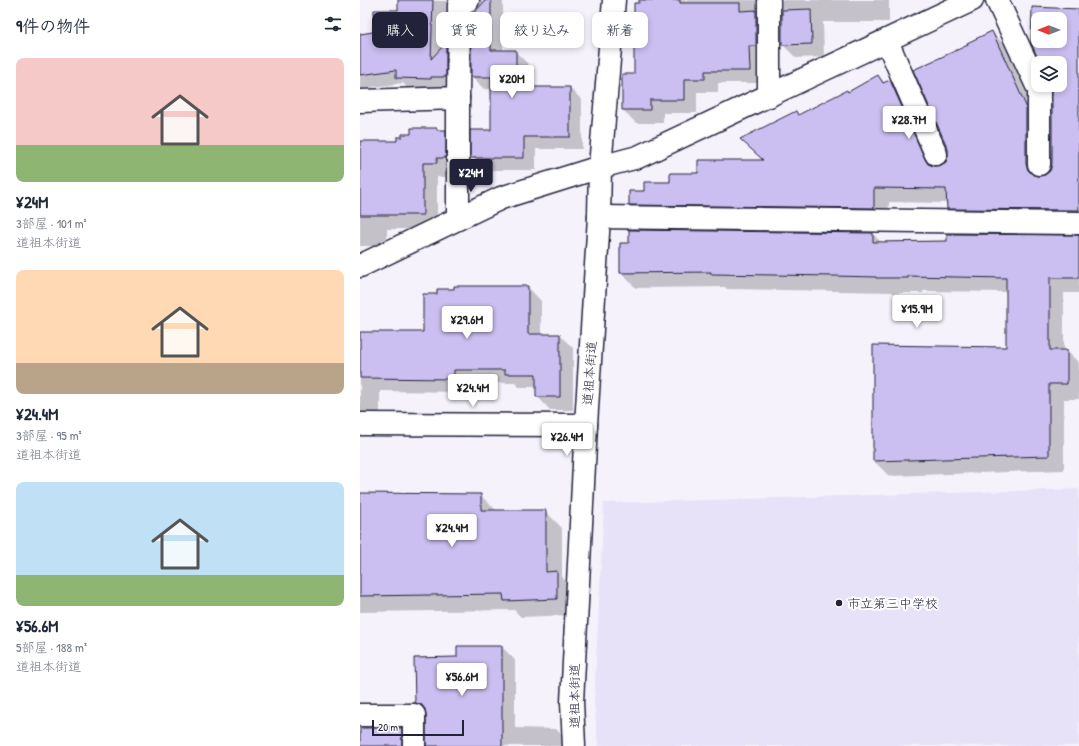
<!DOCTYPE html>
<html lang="ja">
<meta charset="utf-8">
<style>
body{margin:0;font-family:"Patrick Hand","Klee One",sans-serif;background:#f2f2f3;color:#1f2937;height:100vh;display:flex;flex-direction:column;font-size:15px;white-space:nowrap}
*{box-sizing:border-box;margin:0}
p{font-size:13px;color:#747a83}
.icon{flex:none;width:22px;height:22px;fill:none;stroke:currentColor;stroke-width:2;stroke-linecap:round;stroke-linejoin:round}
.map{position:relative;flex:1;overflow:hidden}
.drawer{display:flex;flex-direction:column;background:#fff;width:360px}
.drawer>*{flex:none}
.hud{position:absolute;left:12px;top:12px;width:380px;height:36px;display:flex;gap:8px}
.needle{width:26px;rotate:270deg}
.tools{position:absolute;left:671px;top:12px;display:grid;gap:8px}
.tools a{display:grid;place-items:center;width:36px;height:36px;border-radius:8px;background:#fff;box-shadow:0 2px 6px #0003;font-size:20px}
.scale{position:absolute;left:12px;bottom:10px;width:92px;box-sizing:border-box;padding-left:4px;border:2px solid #22223b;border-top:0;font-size:11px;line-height:14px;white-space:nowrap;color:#22223b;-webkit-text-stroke:3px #fff;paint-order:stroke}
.price{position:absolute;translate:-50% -34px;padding:0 9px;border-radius:4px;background:#fff;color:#222;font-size:13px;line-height:26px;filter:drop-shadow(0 1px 2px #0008)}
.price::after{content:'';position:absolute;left:50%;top:24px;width:12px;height:9px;margin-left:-6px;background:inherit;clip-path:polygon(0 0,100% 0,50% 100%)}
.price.current{background:#22223b;color:#fff}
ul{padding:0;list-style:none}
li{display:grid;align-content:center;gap:8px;height:212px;padding:0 16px}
li span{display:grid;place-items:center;height:124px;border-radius:8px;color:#555}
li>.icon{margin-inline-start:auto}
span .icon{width:72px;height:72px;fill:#fffc;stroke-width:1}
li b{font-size:17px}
h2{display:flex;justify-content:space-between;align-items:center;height:48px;padding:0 16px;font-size:17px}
.pill{padding:0 14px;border-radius:8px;background:#fff;box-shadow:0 2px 6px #0003;font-size:14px;line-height:36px}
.pill.current{background:#22223b;color:#fff}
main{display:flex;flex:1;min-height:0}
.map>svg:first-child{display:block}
.built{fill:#e8e2f8}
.shadow{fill:#0003;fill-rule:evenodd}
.building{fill:#cbbef0;stroke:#22223b;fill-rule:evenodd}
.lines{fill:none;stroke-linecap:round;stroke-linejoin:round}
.street-casing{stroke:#22223b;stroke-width:25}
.secondary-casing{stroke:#22223b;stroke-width:25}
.street{stroke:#fff;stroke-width:22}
.secondary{stroke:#fff;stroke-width:22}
.poi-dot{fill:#22223b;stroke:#fff;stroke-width:1.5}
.labels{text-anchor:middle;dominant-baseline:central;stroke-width:4;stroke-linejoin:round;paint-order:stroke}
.street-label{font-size:13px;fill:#22223b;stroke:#fff}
.poi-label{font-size:13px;fill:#22223b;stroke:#fff;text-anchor:start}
</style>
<main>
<section class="drawer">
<h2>9件の物件<svg class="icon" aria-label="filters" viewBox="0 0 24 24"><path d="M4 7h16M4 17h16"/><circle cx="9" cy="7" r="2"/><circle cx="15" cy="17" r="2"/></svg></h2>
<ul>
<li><span style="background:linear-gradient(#f6c9c9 70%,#8fb573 0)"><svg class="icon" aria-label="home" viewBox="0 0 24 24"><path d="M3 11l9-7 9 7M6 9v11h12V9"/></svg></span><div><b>¥24M</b><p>3部屋 · 101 m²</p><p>道祖本街道</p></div></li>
<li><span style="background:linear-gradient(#ffd9b3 75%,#b9a48a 0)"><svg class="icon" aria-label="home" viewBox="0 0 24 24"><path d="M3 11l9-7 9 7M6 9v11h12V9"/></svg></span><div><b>¥24.4M</b><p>3部屋 · 95 m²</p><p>道祖本街道</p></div></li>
<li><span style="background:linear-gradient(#bfe0f5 75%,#8fb573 0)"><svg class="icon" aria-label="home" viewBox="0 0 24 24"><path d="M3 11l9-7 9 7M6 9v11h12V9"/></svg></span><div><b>¥56.6M</b><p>5部屋 · 188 m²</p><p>道祖本街道</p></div></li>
</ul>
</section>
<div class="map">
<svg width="719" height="746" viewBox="0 0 719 746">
<rect width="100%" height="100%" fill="#f5f2fc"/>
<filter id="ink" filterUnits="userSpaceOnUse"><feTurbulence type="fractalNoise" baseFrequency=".025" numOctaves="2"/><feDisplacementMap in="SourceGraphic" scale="8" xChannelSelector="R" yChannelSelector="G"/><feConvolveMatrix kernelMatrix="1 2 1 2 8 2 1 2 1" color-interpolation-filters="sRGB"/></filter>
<g filter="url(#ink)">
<!-- built -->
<polygon class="built" points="719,489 719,746 238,746 234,702 244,503"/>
<!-- shadow -->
<g class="shadow">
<polygon points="39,0 87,1 100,13 98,89 49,90 43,83 0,89 0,35 14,33 39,11"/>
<polygon points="121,0 143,0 143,51 155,51 168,64 168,88 210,88 222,100 222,149 176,149 176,170 124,170 112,157 132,131 132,89 124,89 112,77 112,13 119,7"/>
<polygon points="280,0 529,0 529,22 463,22 464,57 436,58 422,44 422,0 416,2 402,83 358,83 358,92 337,92 337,113 303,113 303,123 276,123 263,110 263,75 275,75"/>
<path d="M673,8L719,10V225L603,224L588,208V203L529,202L528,223L286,220L270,204L285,192L339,174L404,161L382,139L436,113L439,116L488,93L518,76L525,83L530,81L545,96L576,167L582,166L587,162L589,156L609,46L632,32L647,47L681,122V177L685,176L690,171L692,164V90L691,85H700V63H681ZM678,19H700V41H678Z"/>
<polygon points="77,129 80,131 85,131 99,145 91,177 77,177 77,229 27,229 27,246 0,246 0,142 38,142 52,135"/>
<polygon points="513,234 522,243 719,236 719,293 704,293 704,351 707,351 719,363 719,399 704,399 704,470 529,476 514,461 647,348 647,292 563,291 563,293 533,293 531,292 367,289 365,287 276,288 261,273"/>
<polygon points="168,287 181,301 181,335 200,335 213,348 213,410 190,410 177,396 177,387 159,387 155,383 107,383 107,392 20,391 20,417 0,417 0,333 64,333 78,295"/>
<polygon points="0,494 120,495 137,511 185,511 202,528 202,578 213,589 213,615 161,617 154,610 0,612"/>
<polygon points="142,647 155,660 155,728 196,729 209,742 209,746 68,746 67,714 56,702 98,658"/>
<polygon points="0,728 41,728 55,742 55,746 0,746"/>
</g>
<!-- building -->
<g class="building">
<polygon points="38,0 73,0 71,59 86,43 86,77 71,77 71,79 36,78 36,70 0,75 0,34 13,32 14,10 38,10"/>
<polygon points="126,0 131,0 131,50 156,50 156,87 210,87 210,137 164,137 164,158 110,158 110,130 131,130 131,77 111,77 111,16"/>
<polygon points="279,0 320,0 320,3 380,3 380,11 396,10 396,46 389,46 390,71 345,71 345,79 324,79 324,100 290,100 290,110 262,110 262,74 274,74 274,3 279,3"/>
<path d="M672,7L719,9V210L587,209L586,189L514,188V208L269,205V191H284V182H310V173H338V160H403L380,139L436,111L438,115L487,90L488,92L518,75L523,83L530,80L565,159L568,164L574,166L581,165L586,162L588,156V149L553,70L608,45L607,43L632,31L666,106V164L668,170L673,175L679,176L685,175L690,171L692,164V90L690,85H700V63H680L671,43ZM678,19H700V41H678Z"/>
<polygon points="451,9 452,44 422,45 422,10"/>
<polygon points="51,128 77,128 77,130 86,130 86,158 77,158 77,163 63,163 63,215 0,215 0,141 37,141 37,137 42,137 42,134 51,134"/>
<polygon points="269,230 513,233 513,242 587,241 587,234 719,235 719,278 690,278 690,350 707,350 707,384 689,384 689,456 513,461 513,345 646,347 646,278 548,276 548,278 516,278 516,277 473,276 351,274 351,272 260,273 260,243 269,243"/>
<polygon points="94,286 168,286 168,334 200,334 200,397 176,397 176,374 145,374 145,370 94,370 94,379 0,378 0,332 63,332 63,294 77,294 77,289 94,289"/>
<polygon points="0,493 121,494 121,510 186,510 186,572 197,571 197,599 144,601 143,594 0,596"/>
<polygon points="97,646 142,646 142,746 66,746 66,715 65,709 61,704 55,703 54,658 97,657"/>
<rect x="0" y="728" width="42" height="18"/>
</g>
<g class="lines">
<!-- street casing -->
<g class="street-casing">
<g id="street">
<polyline points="409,0 409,96"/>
<polyline points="637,0 679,90 679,164"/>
<polyline points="527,41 576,154"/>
<polyline points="98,98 98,218"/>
<polyline points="0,101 98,98 99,5 108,0"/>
<polyline points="239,217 719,223"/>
<polyline points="0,266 141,198 240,167 254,0"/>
<polyline points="0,424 226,425"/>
<polyline points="0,715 54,715 54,746"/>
</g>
</g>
<!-- secondary casing -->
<g class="secondary-casing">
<polyline id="secondary" points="214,746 212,702 226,425 239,217 240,167 278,157 612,0"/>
</g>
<!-- street -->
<use href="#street" class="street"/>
<!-- secondary -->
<use href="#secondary" class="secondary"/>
</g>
</g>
<!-- markers -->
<circle class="poi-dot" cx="479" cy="603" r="4"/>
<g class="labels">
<!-- street labels -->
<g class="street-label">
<text transform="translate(229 373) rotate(-86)">道祖本街道</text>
<text transform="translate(214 696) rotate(-90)">道祖本街道</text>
</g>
<!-- poi labels -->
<g class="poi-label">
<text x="487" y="603">市立第三中学校</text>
</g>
</g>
</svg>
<div class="tools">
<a><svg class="needle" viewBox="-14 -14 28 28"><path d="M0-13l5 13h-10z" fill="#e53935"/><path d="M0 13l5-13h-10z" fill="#747a83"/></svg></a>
<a><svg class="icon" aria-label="layers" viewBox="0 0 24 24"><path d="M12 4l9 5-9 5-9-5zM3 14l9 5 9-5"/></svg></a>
</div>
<div class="scale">20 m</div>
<b class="price" style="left:152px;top:99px">¥20M</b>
<b class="price" style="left:549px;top:140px">¥28.7M</b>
<b class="price current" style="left:111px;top:193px">¥24M</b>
<b class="price" style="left:557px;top:329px">¥15.9M</b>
<b class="price" style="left:107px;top:340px">¥29.6M</b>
<b class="price" style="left:113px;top:408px">¥24.4M</b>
<b class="price" style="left:207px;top:457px">¥26.4M</b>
<b class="price" style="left:92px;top:548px">¥24.4M</b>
<b class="price" style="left:102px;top:697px">¥56.6M</b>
<div class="hud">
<a class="pill current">購入</a>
<a class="pill">賃貸</a>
<a class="pill">絞り込み</a>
<a class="pill">新着</a>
</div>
</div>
</main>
